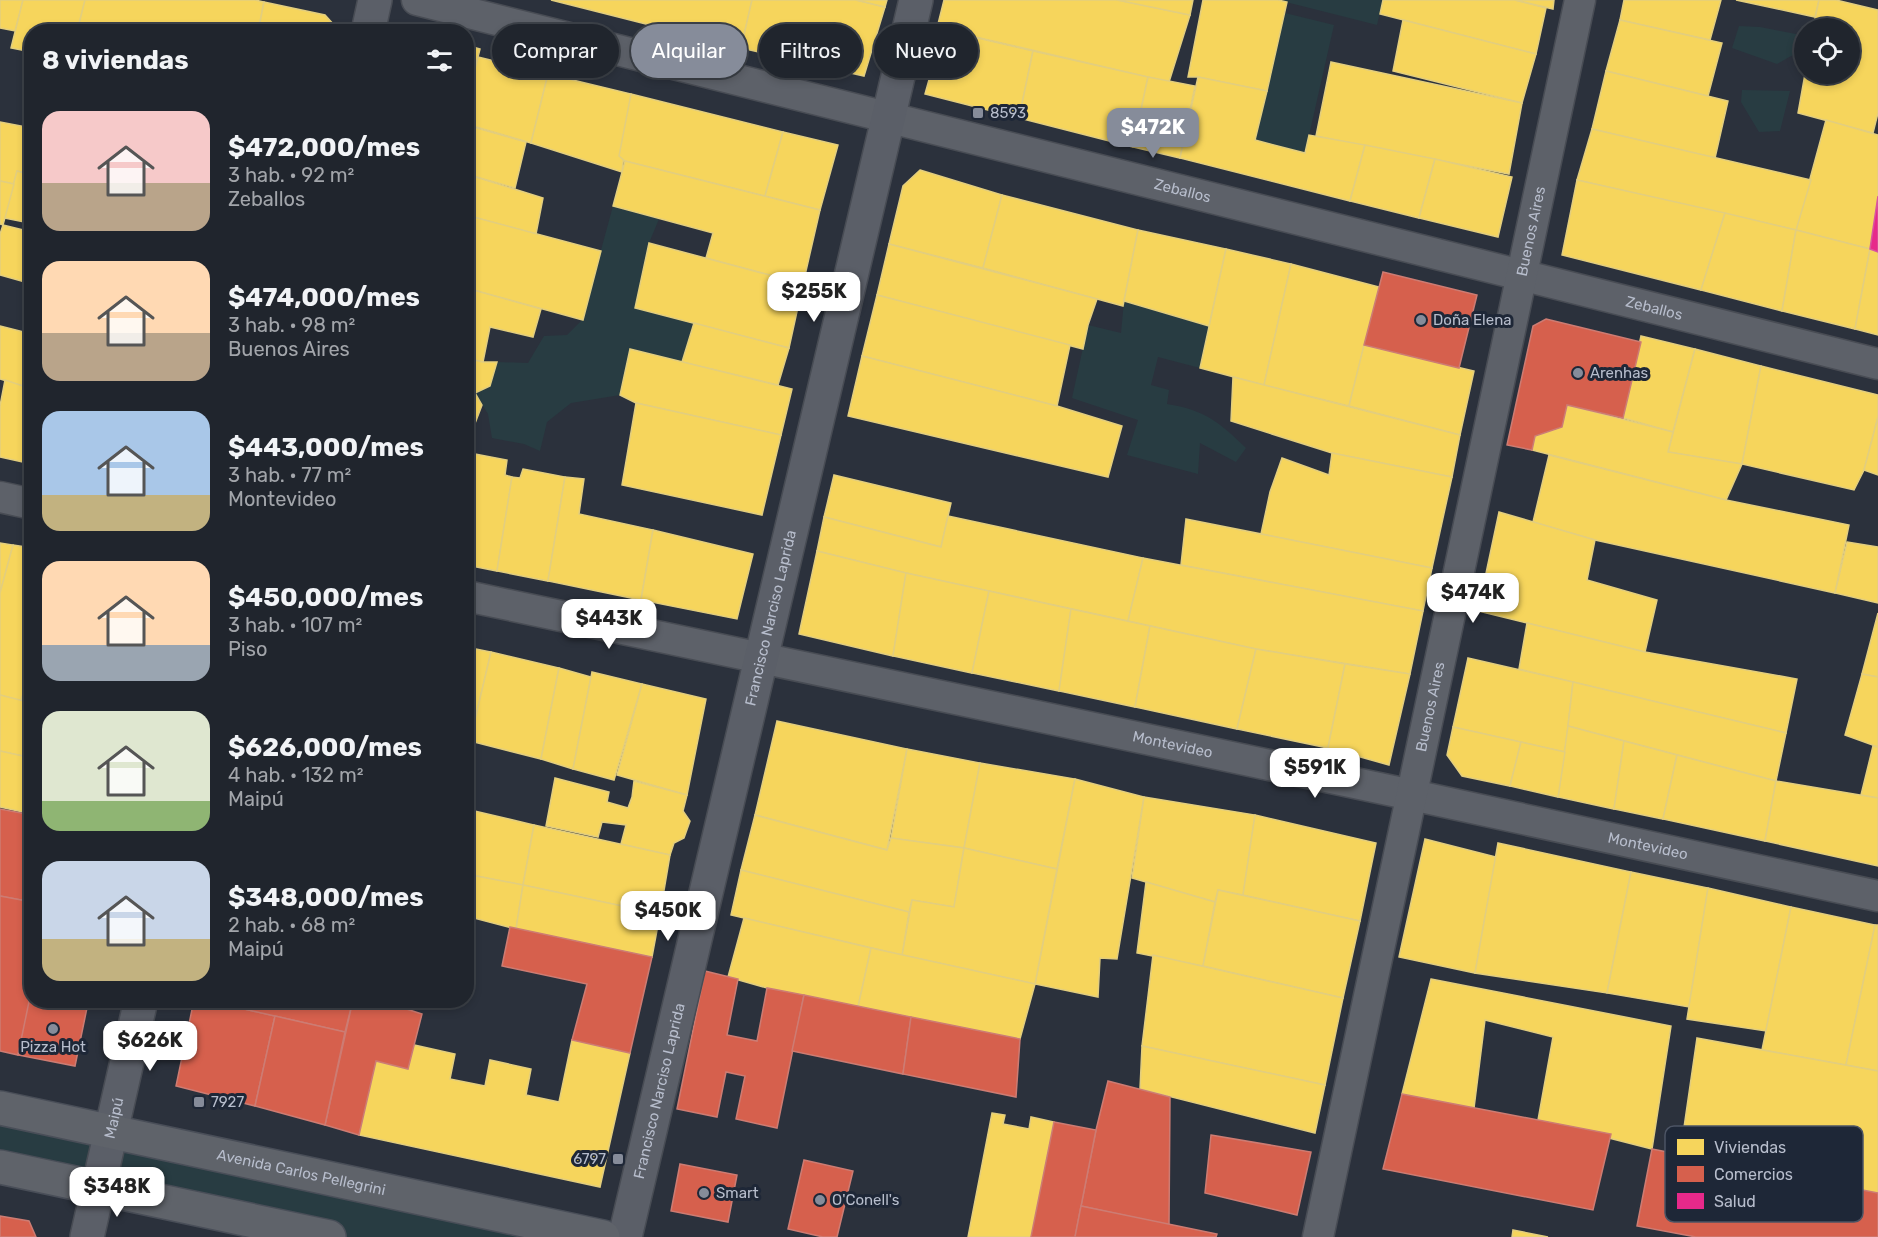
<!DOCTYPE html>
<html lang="es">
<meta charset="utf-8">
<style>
body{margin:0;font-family:Rubik,sans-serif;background:#282d35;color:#f1f3f6;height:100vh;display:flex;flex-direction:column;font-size:22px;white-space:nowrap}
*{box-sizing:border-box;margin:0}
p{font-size:20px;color:#a2a5aa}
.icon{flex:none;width:33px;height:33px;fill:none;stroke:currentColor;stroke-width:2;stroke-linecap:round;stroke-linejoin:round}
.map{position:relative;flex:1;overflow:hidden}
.side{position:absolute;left:24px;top:24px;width:450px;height:984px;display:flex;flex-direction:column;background:#20252d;border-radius:24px;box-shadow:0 3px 9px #0003,0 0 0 2px #3d4249}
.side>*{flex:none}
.banner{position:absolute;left:492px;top:24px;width:570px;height:54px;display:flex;gap:12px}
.buttons{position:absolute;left:1794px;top:18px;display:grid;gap:12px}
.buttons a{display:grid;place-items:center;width:66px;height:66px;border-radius:50%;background:#20252d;box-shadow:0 3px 9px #0003,0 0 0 2px #3d4249;font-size:30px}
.price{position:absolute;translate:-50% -51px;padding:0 14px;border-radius:12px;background:#fff;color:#222;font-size:20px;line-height:39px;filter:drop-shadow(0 2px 3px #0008)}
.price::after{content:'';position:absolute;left:50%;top:36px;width:18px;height:14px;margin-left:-9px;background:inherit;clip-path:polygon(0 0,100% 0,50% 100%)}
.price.active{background:#868c9a;color:#fff}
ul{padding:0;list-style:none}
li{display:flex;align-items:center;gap:18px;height:150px;padding:0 18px}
li span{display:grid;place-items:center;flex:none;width:168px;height:120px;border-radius:18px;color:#555}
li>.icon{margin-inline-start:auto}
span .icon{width:72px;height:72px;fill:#fffc;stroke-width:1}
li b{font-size:26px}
h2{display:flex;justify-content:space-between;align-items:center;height:72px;padding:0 18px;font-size:26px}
.pill{padding:0 21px;border-radius:27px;background:#20252d;box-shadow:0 3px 9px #0003,0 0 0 2px #3d4249;font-size:21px;line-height:54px}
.pill.active{background:#868c9a;color:#fff}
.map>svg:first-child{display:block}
.green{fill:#283c42}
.homes{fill:#f6d55c;stroke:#e3ce7e;stroke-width:1.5}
.shops{fill:#d6604d;stroke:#cd7c73;stroke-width:1.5}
.health{fill:#e7298a;stroke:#d9559e;stroke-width:1.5}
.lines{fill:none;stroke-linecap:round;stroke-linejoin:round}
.street-casing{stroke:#484c54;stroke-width:33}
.secondary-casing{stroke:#484c54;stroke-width:36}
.primary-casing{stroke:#494e58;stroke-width:36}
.street{stroke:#5d6169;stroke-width:30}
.secondary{stroke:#5b5f68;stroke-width:33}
.primary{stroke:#5f636a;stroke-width:33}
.poi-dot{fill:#868c9a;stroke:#1e2737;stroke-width:2}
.labels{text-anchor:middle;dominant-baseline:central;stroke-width:6;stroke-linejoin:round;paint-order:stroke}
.poi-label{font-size:15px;fill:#b7bdcc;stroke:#1e2737;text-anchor:start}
.street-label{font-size:15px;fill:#b7bdcc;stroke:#1e2737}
.key{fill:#1e2737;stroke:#4c5464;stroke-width:1.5}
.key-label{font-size:16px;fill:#b7bdcc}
</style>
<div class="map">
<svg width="1878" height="1237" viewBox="0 0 1878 1237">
<rect width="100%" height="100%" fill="#2b313c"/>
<!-- green -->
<g class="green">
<polygon points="1278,0 1383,0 1377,25"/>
<polygon points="1285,13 1334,25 1305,153 1255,140"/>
<polygon points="1739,26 1760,27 1801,35 1798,52 1777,64 1732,48"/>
<polygon points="1742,90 1790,91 1780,131 1759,132 1741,102"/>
<polygon points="613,206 659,219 649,243 635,308 693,323 682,362 630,350 620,395 571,403 547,422 540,451 524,444 492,438 488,414 475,393 490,386 497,362 528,363 544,336 567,335 582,320"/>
<path d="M1124,301L1209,326L1200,368L1158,357L1151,385L1169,390L1167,404C1205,410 1219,422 1246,448L1236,462L1200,443L1198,474L1127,455L1138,420L1072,398L1088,325L1121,333Z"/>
<polygon points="0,1108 603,1237 329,1237 0,1167"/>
</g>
<!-- homes -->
<g class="homes">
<polygon points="0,0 23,0 15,31 0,28"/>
<polygon points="23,0 85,0 77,32 32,32 32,52 11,48"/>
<polygon points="85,0 255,0 264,2 258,32 77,32"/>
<polygon points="551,0 752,0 741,48"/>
<polygon points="752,0 856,0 885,7 864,76 741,48"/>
<polygon points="856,0 887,0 885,7"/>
<polygon points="944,0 1118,0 1190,15 1169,82 937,28"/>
<polygon points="1117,0 1193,0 1190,15"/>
<polygon points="1203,0 1278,0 1287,2 1267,91 1198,77 1188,77"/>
<polygon points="1383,0 1515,0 1546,8 1536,54 1380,14"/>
<polygon points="1515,0 1554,0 1553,9"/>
<polygon points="1624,0 1721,0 1710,40 1620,20"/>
<polygon points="1736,0 1819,0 1815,17"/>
<polygon points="1819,0 1836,0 1878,10 1878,113 1873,133 1798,113 1805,74 1850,74 1850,28 1813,28"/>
<polygon points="264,2 325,15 335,26 334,32 258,32"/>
<polygon points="1403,20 1536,54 1522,103 1393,71"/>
<polygon points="1620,20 1722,43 1708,96 1606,71"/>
<polygon points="943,30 1033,51 1019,118 925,94"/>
<polygon points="466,45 480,49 466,104"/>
<polygon points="1033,51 1148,77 1133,147 1019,118"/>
<polygon points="478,57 548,74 531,143 466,124 466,105"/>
<polygon points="1331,62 1522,103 1509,174 1316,136"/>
<polygon points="1606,71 1728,101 1715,158 1592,129"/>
<polygon points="548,74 631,94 622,172 531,143"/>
<polygon points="1148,77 1195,86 1180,158 1133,147"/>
<polygon points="1198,77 1267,91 1255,140 1305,153 1309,135 1365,145 1350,201 1180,158"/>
<polygon points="631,94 783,132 765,196 625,161 619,156"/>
<polygon points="1826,120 1878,135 1878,196 1870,249 1796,230"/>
<polygon points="0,122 32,128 31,175 17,171 14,184 0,181"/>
<polygon points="466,125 526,142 515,188 466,174"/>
<polygon points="1592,129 1811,180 1796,230 1577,180"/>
<polygon points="783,132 838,145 820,210 765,196"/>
<polygon points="1365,145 1435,159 1419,218 1350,201"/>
<polygon points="1435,159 1512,177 1498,237 1419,218"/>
<polygon points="625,161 820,210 803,284 706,258 713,233 613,206"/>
<polygon points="920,170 1002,195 983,268 889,244 903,186"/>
<polygon points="17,171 32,175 32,212 29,223 4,218"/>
<polygon points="466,174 543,198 536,234 466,215"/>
<polygon points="1577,180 1725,213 1701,290 1562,255"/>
<polygon points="0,181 14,184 3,225 0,224"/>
<polygon points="1002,195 1138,230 1123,306 983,268"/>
<polygon points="1725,213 1796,230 1782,311 1701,290"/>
<polygon points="466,215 601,251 583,320 466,288"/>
<polygon points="3,225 32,232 32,284 0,275 0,234"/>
<polygon points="1138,230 1226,249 1209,326 1124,301"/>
<polygon points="1796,230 1870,249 1855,329 1782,311"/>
<polygon points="649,243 803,284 789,348 635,308"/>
<polygon points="889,244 1097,299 1088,325 1083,349 877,295"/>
<polygon points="1226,249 1291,264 1264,385 1200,368"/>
<polygon points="1870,249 1878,252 1878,335 1855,329"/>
<polygon points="1291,264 1379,287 1349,406 1264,385"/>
<polygon points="466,288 541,309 533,337 490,327 483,362 466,358"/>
<polygon points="877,295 1070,345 1057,406 862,356"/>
<polygon points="694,323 789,348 778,385 682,362"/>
<polygon points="0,326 32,334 32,389 0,379"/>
<polygon points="1641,336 1695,349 1673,432 1623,418"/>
<polygon points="1364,345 1474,371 1460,435 1349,406"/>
<polygon points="630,349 792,389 781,435 636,403 620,395"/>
<polygon points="1695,349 1761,366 1742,464 1668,452"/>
<polygon points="862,356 1057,406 1122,426 1108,477 848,416"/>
<polygon points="466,358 483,362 497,362 490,386 475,393 482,405 471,434 466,433"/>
<polygon points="1761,366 1878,395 1878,417 1864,470 1854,490 1742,464"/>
<polygon points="1233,377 1460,435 1452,477 1332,453 1231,421"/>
<polygon points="5,380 32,389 32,464 0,457 0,406"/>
<polygon points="636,403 781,435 762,515 622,485"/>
<polygon points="1567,405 1673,432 1668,452 1742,464 1726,500 1532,450 1535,436 1562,427"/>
<polygon points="1878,417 1878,475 1864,470"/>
<polygon points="1332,453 1452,477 1432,568 1261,534 1270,492 1282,458 1329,475"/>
<polygon points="475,454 507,460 505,475 512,477 497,571 466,565 466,470 472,470"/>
<polygon points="1549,455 1726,500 1849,525 1835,593 1595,540 1533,522"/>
<polygon points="523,469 565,477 548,581 497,571 512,477 520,478"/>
<polygon points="834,475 951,503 941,547 824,517"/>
<polygon points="565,477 584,479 579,514 653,530 641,600 548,581"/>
<polygon points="1499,512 1595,540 1587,580 1657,600 1645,652 1478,611"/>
<polygon points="948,516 1143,558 1128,621 906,573 817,551 824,517 941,547"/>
<polygon points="1186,519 1432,568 1423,611 1181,565"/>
<polygon points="653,530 753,554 737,619 641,600"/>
<polygon points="1847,542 1878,547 1878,603 1835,593"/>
<polygon points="0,543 13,545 0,593"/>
<polygon points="13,545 32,548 32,664 21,701 0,695 0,593"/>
<polygon points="817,551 906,573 893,656 799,634"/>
<polygon points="1143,558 1423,611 1410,674 1256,649 1128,621"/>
<polygon points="906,573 989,591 972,673 893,656"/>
<polygon points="989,591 1071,609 1059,691 972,673"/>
<polygon points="1071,609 1150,626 1135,707 1059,691"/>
<polygon points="1878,613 1878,677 1862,674"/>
<polygon points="1527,623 1645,652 1797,679 1786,733 1519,669"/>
<polygon points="1150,626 1256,649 1237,729 1135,707"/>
<polygon points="466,647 491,652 470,741 466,740"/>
<polygon points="1256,649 1345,664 1328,748 1237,729"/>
<polygon points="491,652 559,668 541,759 470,741"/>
<polygon points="1468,658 1573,682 1565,752 1453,727"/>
<polygon points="32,664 32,703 21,701"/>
<polygon points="1345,664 1410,674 1389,765 1328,748"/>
<polygon points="559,668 591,677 573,769 541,759"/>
<polygon points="592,672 642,684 614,780 573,769"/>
<polygon points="1862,674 1878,677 1878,747 1845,735"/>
<polygon points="1573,682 1786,733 1776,781 1568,726"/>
<polygon points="642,684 706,699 687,795 617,775"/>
<polygon points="0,695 32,703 32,758 0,751"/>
<polygon points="777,721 907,749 887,850 755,815"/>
<polygon points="1568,726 1624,741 1614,809 1558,797"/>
<polygon points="1453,727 1521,742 1510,786 1462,776 1447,755"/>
<polygon points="1624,741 1677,755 1663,819 1614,809"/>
<polygon points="1521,742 1565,752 1558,797 1510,786"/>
<polygon points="1873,746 1878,747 1878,798 1861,795"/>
<polygon points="907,749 980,763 964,848 891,838"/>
<polygon points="0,751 32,758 32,814 0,807"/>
<polygon points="1677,755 1776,781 1765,841 1663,819"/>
<polygon points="980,763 1075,779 1057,869 964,848"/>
<polygon points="555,778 609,792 607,802 628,808 632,797 634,781 687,795 683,811 690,821 684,838 674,843 670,855 621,844 626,825 602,822 598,837 546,826"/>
<polygon points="1075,779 1144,797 1117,959 1100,958 1098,997 1035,984"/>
<polygon points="1776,781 1878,798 1878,866 1765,841"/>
<polygon points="1144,797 1255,815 1243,895 1218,890 1215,902 1132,878"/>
<polygon points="466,809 534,825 523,885 466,874"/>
<polygon points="755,815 887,850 891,838 964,848 954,907 912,900 909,912 741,870"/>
<polygon points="1255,815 1376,843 1360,921 1243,895"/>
<polygon points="534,825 670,855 660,914 523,885"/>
<polygon points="1425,839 1496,857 1475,973 1399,957"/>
<polygon points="1498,843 1631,872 1607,993 1475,973"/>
<polygon points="964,848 1057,869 1035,984 902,955 912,900 954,907"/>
<polygon points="741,870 909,912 902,955 731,915"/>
<polygon points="1631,872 1708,888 1689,1007 1607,993"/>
<polygon points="466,874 523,885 516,929 466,916"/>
<polygon points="1146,882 1215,902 1203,966 1137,953"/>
<polygon points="523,885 660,914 652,957 516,929"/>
<polygon points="1708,888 1791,907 1766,1031 1687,1019"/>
<polygon points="1218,890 1360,921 1343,998 1203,966"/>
<polygon points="1791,907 1875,925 1846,1065 1762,1050"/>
<polygon points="744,918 871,948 858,1007 767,988 728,977"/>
<polygon points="1875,925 1878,925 1878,1071 1846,1065"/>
<polygon points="871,948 1035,984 1020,1039 858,1007"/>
<polygon points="1153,955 1343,998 1325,1085 1142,1046"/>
<polygon points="1431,979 1671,1026 1652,1149 1538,1120 1553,1037 1485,1020 1474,1108 1402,1094"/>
<polygon points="1697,1038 1878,1071 1878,1194 1680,1155"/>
<polygon points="572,1040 630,1053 600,1187 359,1135 376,1061 408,1069 414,1045 455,1054 450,1079 485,1086 490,1060 531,1069 526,1095 559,1102"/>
<polygon points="1142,1046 1325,1085 1315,1133 1140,1089"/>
<polygon points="992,1113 1005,1115 1003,1124 1029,1129 1031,1117 1054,1122 1031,1237 968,1237"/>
<polygon points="1513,1230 1548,1237 1512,1237"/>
</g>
<!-- shops -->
<g class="shops">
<polygon points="1383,272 1477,295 1459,368 1364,345"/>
<polygon points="1546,319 1641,342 1623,418 1567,405 1562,427 1535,436 1532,450 1507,445 1533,326"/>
<polygon points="0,809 32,815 32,902 0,896"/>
<polygon points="0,896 32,902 32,992 18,1055 0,1051"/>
<polygon points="510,927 652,957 630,1053 572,1040 587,984 502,966"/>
<polygon points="705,971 738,979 727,1035 757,1041 767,988 804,995 777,1128 736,1119 745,1076 726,1072 717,1117 677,1109"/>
<polygon points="31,992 32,1000 75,1000 88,1003 75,1066 18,1055"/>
<polygon points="804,995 911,1017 903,1074 792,1051"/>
<polygon points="194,1000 205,1000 275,1016 255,1106 176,1086"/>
<polygon points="205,1000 353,1000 345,1032"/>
<polygon points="353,1000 379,1000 422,1014 408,1069 376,1061 359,1135 325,1125"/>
<polygon points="275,1016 345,1032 325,1125 255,1106"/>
<polygon points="911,1017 1020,1039 1016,1097 903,1074"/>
<polygon points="1108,1081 1170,1097 1169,1225 1081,1206 1096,1130"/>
<polygon points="1402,1094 1611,1134 1593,1210 1383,1169"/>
<polygon points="1054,1122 1096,1130 1075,1237 1031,1237"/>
<polygon points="1211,1135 1311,1152 1297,1215 1205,1193"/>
<polygon points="1652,1149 1878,1193 1878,1237 1696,1237 1637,1226"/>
<polygon points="804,1160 853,1171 837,1237 823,1237 788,1229"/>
<polygon points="680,1164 737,1175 728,1222 671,1211"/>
<polygon points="1081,1206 1217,1234 1216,1237 1075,1237"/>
<polygon points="0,1216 29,1221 36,1237 0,1237"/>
</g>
<!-- health -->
<polygon class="health" points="1878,196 1878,252 1870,249"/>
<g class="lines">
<!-- street casing -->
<g class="street-casing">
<g id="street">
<path id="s1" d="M417,0L1878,364"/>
<polyline points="0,497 32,504"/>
<path id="s2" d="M466,596L1412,795L1878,896"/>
<path id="s3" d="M1318,1237L1580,0"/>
</g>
</g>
<!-- secondary casing -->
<g class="secondary-casing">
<g id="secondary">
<polyline points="368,32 375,0"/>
<path id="s4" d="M87,1237L141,1000"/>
<path id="s5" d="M625,1237L916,0"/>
</g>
</g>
<!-- primary casing -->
<g class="primary-casing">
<g id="primary">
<path id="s6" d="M0,1108L603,1237"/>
<polyline points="0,1167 329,1237"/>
</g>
</g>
<!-- street -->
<use href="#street" class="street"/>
<!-- secondary -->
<use href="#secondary" class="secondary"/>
<!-- primary -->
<use href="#primary" class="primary"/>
</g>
<!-- markers -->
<g class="poi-dot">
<rect x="972" y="107" width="12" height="12" rx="3"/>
<circle cx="1421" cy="320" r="6"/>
<circle cx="1578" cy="373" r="6"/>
<circle cx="53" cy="1029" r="6"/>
<rect x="193" y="1096" width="12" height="12" rx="3"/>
<rect x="612" y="1153" width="12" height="12" rx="3"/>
<circle cx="704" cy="1193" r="6"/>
<circle cx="820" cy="1200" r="6"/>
</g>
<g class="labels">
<!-- poi labels -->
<g class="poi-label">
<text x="990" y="113">8593</text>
<text x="1433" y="320">Doña Elena</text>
<text x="1590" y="373">Arenhas</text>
<text x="53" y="1047" text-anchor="middle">Pizza Hot</text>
<text x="211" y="1102">7927</text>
<text x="606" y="1159" text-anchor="end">6797</text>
<text x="716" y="1193">Smart</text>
<text x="832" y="1200">O'Conell's</text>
</g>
<!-- street labels -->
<g class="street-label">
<text stroke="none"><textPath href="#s1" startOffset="789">Zeballos</textPath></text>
<text stroke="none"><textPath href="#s3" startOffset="1028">Buenos Aires</textPath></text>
<text stroke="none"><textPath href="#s1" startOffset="1275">Zeballos</textPath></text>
<text stroke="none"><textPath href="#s5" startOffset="636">Francisco Narciso Laprida</textPath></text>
<text stroke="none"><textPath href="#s3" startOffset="542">Buenos Aires</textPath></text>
<text stroke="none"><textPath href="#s2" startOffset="722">Montevideo</textPath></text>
<text stroke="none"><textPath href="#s2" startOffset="1208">Montevideo</textPath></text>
<text stroke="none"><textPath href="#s5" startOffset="150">Francisco Narciso Laprida</textPath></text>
<text stroke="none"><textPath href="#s4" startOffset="122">Maipú</textPath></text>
<text stroke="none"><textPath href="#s6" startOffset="308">Avenida Carlos Pellegrini</textPath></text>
</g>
</g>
<!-- legend -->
<rect x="1665" y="1126" width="198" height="96" rx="9" class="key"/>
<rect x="1677" y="1139" width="27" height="16" fill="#f6d55c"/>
<rect x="1677" y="1166" width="27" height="16" fill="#d6604d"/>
<rect x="1677" y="1193" width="27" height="16" fill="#e7298a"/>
<g class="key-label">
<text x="1714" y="1153">Viviendas</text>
<text x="1714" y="1180">Comercios</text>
<text x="1714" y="1207">Salud</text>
</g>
</svg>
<div class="buttons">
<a><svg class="icon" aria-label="locate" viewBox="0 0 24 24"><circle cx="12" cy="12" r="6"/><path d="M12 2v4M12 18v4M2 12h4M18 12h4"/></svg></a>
</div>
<b class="price active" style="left:1153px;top:159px">$472K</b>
<b class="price" style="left:814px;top:323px">$255K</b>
<b class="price" style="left:1473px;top:624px">$474K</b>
<b class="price" style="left:609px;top:650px">$443K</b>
<b class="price" style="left:1315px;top:799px">$591K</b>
<b class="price" style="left:668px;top:942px">$450K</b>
<b class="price" style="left:150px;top:1072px">$626K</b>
<b class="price" style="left:117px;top:1218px">$348K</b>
<div class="banner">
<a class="pill">Comprar</a>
<a class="pill active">Alquilar</a>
<a class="pill">Filtros</a>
<a class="pill">Nuevo</a>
</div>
<section class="side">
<h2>8 viviendas<svg class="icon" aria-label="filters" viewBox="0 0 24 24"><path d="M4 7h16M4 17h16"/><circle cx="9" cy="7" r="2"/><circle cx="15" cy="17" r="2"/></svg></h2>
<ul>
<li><span style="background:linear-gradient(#f6c9c9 60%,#b9a48a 0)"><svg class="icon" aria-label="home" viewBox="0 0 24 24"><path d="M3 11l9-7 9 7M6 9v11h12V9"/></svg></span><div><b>$472,000/mes</b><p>3 hab. · 92 m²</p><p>Zeballos</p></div></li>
<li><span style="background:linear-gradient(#ffd9b3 60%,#b9a48a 0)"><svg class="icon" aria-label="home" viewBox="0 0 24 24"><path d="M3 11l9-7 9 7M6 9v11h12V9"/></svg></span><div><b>$474,000/mes</b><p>3 hab. · 98 m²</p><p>Buenos Aires</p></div></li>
<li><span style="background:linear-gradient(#a9c7e8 70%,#c2b280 0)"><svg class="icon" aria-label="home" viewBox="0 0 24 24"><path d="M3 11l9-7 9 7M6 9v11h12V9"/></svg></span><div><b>$443,000/mes</b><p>3 hab. · 77 m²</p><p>Montevideo</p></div></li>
<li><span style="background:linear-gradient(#ffd9b3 70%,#9aa5b1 0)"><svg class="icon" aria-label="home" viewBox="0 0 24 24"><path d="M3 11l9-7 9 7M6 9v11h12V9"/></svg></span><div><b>$450,000/mes</b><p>3 hab. · 107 m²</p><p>Piso</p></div></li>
<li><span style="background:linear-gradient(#dfe7d0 75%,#8fb573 0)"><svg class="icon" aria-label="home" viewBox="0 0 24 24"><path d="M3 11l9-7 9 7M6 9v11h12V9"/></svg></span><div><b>$626,000/mes</b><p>4 hab. · 132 m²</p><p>Maipú</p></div></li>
<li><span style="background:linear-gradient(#c9d6e8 65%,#c2b280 0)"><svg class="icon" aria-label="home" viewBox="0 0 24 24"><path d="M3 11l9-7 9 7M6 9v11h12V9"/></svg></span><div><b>$348,000/mes</b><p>2 hab. · 68 m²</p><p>Maipú</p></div></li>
</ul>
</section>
</div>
